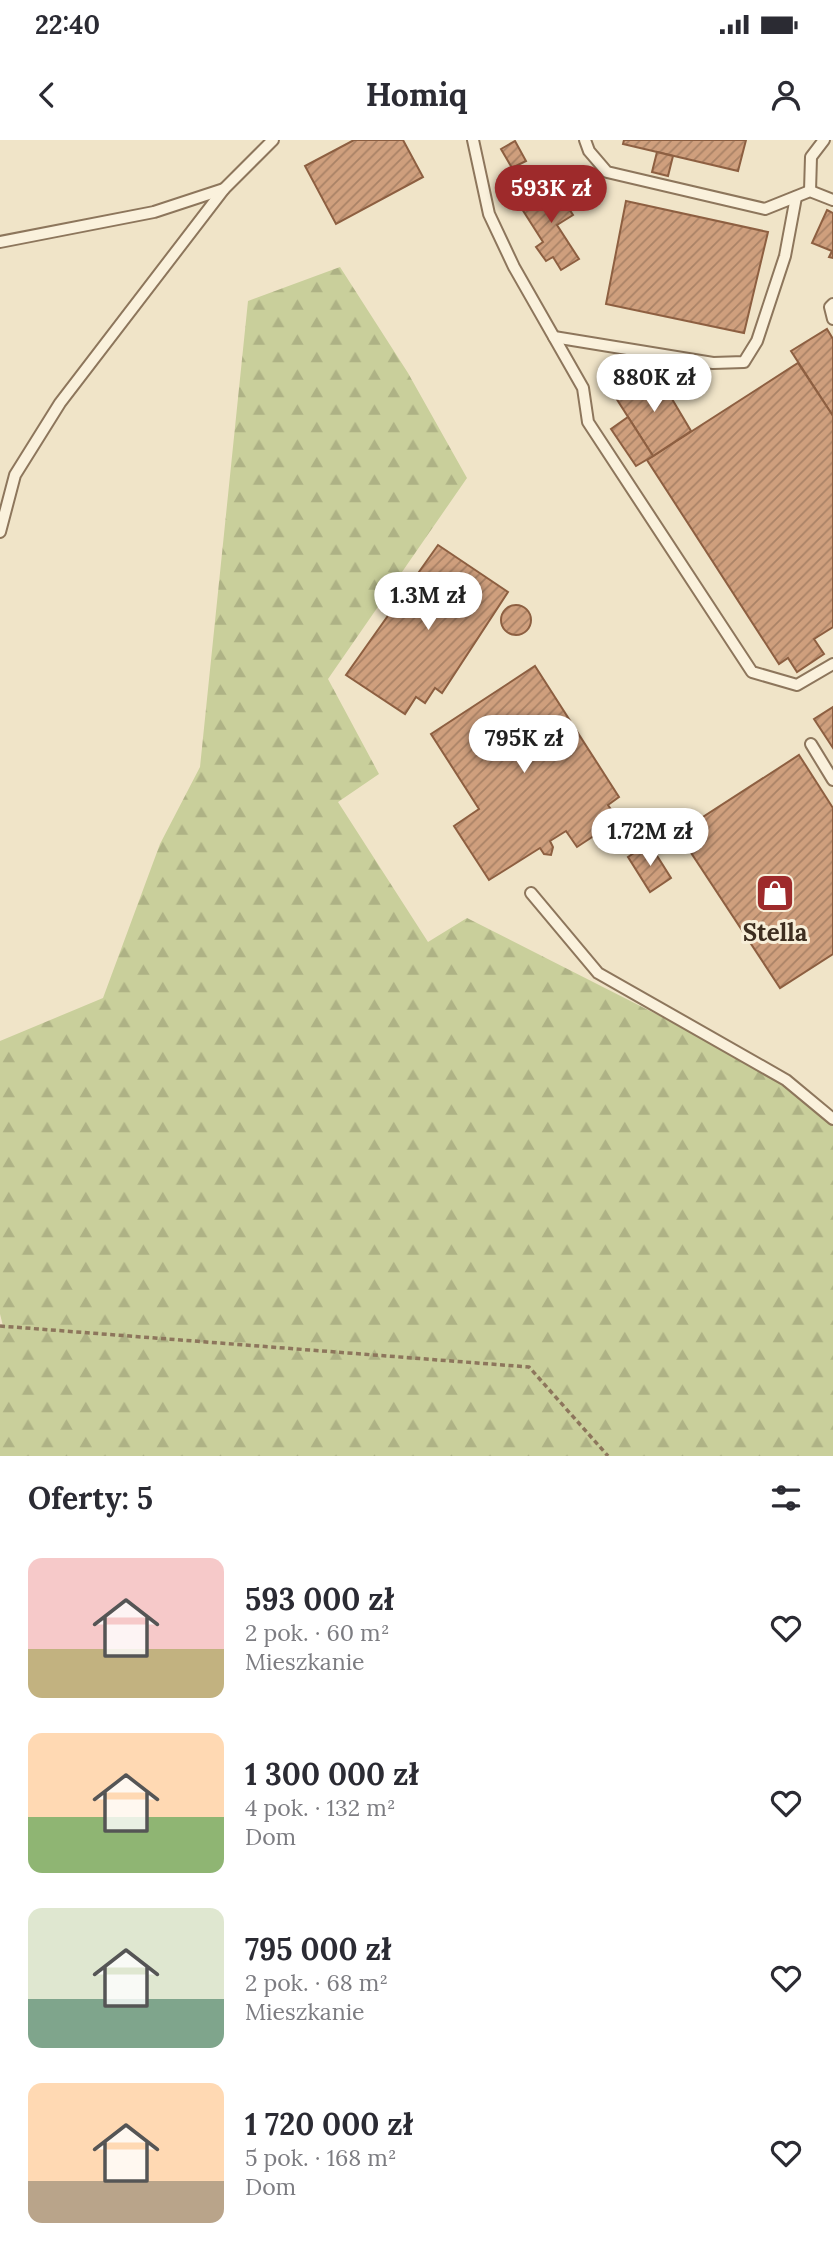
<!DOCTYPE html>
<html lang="pl">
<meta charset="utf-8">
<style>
body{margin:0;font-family:Lora,serif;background:#f2f2f3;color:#2b2b33;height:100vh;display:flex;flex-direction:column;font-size:26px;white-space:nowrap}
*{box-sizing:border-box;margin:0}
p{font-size:23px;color:#7c7c81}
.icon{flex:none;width:38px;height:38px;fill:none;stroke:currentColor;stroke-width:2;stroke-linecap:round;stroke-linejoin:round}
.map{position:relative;height:1316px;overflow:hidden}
.sheet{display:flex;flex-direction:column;background:#fff;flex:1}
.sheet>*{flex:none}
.price{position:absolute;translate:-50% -60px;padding:0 16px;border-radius:24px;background:#fff;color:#222;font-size:23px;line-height:46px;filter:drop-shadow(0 2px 4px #0008)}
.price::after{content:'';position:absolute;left:50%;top:42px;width:21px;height:16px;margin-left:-10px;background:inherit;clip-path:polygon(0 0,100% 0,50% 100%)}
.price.current{background:#9e2a2b;color:#fff}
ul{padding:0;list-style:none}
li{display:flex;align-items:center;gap:21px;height:175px;padding:0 28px}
li span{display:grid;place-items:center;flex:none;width:196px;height:140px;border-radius:14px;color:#555}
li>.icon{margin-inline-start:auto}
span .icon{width:84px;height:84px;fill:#fffc;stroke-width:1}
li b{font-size:30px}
h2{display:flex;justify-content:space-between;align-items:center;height:84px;padding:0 28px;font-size:30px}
.status{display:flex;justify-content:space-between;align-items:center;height:49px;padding:0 35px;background:#fff;direction:ltr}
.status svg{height:19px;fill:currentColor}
header{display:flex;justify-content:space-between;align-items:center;height:91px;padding:0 28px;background:#fff;font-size:32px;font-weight:700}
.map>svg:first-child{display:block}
.forest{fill:url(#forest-firs)}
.building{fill:url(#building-hatch);stroke:#8d5f41;stroke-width:2}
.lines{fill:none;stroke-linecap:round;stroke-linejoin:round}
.lane-casing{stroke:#8d765c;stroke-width:14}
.path{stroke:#8d765c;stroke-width:3.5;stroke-dasharray:5 3.5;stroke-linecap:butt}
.lane{stroke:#faf1dc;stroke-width:10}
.labels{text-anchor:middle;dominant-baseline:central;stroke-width:6;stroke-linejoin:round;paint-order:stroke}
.poi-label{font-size:24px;font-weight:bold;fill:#3d2e20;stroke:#f7eed8}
</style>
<div class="status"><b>22:40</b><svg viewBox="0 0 49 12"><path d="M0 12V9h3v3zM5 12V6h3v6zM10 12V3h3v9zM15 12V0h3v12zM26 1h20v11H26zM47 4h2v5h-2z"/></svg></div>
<header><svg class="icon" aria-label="back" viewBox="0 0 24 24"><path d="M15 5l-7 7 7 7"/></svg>Homiq<svg class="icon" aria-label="person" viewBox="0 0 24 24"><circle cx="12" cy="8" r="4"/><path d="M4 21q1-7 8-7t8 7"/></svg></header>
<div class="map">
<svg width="833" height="1316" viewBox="0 0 833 1316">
<defs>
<pattern id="forest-firs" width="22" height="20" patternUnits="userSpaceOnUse" patternTransform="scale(1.75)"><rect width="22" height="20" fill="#c9cf9b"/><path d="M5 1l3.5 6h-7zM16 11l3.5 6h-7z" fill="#aeb285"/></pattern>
<pattern id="building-hatch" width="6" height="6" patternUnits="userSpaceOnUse" patternTransform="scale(1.75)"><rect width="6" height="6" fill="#cf9f7d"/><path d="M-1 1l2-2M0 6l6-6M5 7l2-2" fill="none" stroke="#a98266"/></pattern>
</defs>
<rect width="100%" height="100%" fill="#f0e4c8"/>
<!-- forest -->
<polygon class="forest" points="340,127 408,233 467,338 328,539 379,634 338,662 428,802 467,778 786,940 833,979 833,1316 0,1316 0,1187 3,1186 0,1174 0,901 103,858 160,704 200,627 248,161"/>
<!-- building -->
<g class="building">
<polygon points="354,0 403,0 423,37 336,84 305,26"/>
<polygon points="624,0 746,0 738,31 623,4"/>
<polygon points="515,1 526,21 512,28 501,9"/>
<polygon points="657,12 673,16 668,36 652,32"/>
<polygon points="550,39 573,75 557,85 579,119 561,130 553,117 546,121 536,107 543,102 522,69 539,58 534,49"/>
<polygon points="626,61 768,92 744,193 606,164"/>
<polygon points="827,70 833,73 833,118 829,117 832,111 812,103"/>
<polygon points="827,189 833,199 833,276 791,211"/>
<polygon points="798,223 833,276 833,487 814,499 824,514 797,532 788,518 779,524 647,320"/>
<polygon points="656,232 691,291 653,316 616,258"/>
<polygon points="628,277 653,316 636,326 611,289"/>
<polygon points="438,405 508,452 442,553 435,548 425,563 416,557 405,574 346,535"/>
<circle cx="516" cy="480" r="15"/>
<polygon points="535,526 619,657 608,665 618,680 577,707 566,691 550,701 553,707 551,715 544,714 540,708 489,740 454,686 479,669 431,594"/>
<polygon points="833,567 833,608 814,579"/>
<polygon points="799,615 833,668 833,814 780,848 678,693"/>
<polygon points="649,703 671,738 650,752 628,717"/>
</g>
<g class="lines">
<!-- lane casing -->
<g class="lane-casing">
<g id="lane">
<polyline points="473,0 489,74 514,127 583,248 588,282 752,532 797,545 833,524"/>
<polyline points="585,0 589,11 607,32 765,69 810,51 833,60"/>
<polyline points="810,51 811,17 824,0"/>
<polyline points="0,102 154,72 224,49 273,0"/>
<polyline points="833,164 830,167 833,179"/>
<polyline points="554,197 713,223 744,222 757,201 785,116 796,57"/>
<polyline points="0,392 15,335 60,263 224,49"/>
<polyline points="811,604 833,640"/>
<polyline points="531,753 598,833 786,940 833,979"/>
</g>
</g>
<!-- path -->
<polyline class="path" points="0,1186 529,1227 608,1316"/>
<!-- lane -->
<use href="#lane" class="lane"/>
</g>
<!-- icons -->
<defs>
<g id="shop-square" transform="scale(2.0125)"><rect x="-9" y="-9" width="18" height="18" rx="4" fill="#9e2a2b" stroke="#f7eed8"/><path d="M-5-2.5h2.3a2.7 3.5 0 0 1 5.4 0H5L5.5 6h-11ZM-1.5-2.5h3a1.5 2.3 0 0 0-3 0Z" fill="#fff"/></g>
</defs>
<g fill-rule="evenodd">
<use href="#shop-square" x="775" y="753"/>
</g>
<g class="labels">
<!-- poi labels -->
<g class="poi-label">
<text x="775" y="792">Stella</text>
</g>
</g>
</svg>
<b class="price current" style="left:551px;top:85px">593K zł</b>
<b class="price" style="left:654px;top:274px">880K zł</b>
<b class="price" style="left:428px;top:492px">1.3M zł</b>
<b class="price" style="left:524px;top:635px">795K zł</b>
<b class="price" style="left:650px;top:728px">1.72M zł</b>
</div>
<section class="sheet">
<h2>Oferty: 5<svg class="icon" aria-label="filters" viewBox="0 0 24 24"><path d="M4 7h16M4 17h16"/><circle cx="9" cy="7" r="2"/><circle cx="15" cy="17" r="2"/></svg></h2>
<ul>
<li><span style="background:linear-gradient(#f6c9c9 65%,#c2b280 0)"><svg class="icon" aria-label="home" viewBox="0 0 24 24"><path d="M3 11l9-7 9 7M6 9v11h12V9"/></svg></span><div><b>593 000 zł</b><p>2 pok. · 60 m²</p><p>Mieszkanie</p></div><svg class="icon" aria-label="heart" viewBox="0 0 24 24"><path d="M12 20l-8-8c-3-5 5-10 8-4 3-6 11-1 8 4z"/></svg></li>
<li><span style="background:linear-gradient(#ffd9b3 60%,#8fb573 0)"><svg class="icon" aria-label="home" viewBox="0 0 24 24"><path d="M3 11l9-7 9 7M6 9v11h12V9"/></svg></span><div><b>1 300 000 zł</b><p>4 pok. · 132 m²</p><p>Dom</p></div><svg class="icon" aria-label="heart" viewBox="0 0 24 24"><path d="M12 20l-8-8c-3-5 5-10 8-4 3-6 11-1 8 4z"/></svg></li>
<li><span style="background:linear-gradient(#dfe7d0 65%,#7fa58c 0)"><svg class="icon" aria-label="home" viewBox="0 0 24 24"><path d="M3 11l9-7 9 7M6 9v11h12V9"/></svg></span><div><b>795 000 zł</b><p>2 pok. · 68 m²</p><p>Mieszkanie</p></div><svg class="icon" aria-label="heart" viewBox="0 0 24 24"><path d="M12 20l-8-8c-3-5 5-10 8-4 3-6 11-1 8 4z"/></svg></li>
<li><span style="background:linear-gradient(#ffd9b3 70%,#b9a48a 0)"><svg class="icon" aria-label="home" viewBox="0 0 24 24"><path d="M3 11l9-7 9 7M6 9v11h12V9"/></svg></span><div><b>1 720 000 zł</b><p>5 pok. · 168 m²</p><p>Dom</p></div><svg class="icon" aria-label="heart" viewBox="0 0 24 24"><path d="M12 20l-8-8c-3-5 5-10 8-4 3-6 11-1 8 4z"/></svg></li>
</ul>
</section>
